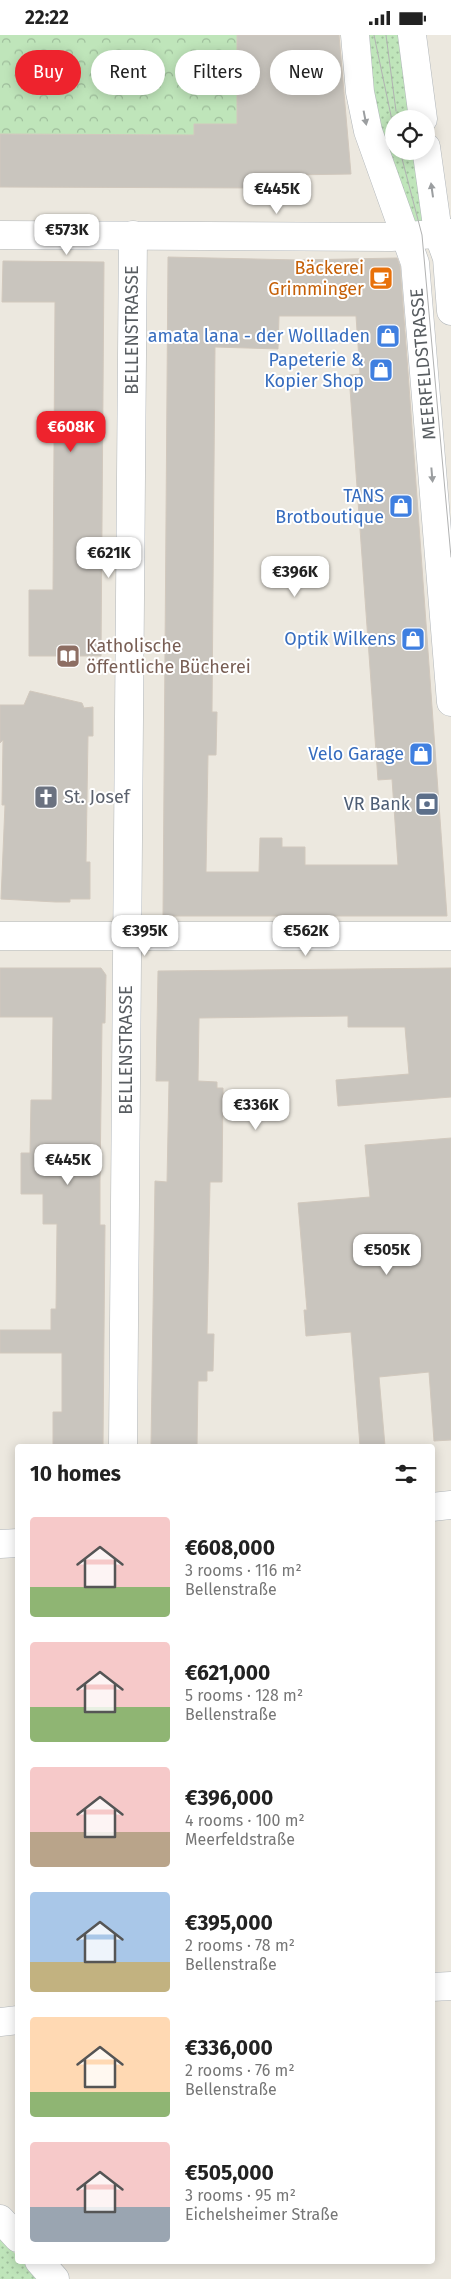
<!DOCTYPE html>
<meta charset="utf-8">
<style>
body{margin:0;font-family:"Fira Sans",sans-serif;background:#f6f6f6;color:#222;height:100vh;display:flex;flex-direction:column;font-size:19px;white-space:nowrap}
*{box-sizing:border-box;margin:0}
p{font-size:16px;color:#767676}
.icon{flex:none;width:28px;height:28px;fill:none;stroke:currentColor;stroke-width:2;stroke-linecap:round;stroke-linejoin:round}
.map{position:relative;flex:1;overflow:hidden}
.sheet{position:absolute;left:15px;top:1409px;width:420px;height:820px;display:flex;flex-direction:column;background:#fff;border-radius:5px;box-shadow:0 2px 12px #0003}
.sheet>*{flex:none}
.banner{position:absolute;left:15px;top:15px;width:421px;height:45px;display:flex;gap:10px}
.controls{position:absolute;left:385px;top:75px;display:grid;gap:10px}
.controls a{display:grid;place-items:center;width:50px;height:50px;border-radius:50%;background:#fff;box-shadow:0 2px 12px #0003;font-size:25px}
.price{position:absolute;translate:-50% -42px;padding:0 11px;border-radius:10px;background:#fff;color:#222;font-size:16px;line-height:32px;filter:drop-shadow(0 1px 2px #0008)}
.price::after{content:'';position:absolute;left:50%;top:30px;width:15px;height:11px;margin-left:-8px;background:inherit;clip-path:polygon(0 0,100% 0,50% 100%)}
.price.on{background:#ee232d;color:#fff}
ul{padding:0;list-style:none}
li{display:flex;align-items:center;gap:15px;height:125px;padding:0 15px}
li span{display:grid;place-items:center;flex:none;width:140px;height:100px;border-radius:5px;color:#555}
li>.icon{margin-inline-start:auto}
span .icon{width:60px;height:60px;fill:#fffc;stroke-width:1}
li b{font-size:21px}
h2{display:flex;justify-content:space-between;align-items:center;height:60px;padding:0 15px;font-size:21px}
.pill{padding:0 18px;border-radius:22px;background:#fff;box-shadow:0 2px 12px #0003;font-size:18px;line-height:45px}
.pill.on{background:#ee232d;color:#fff}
.status{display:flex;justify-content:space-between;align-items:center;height:35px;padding:0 25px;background:#fff;direction:ltr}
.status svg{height:14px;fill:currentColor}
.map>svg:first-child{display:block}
.grass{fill:url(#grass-dots)}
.park{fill:url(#park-crowns)}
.building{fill:#c9c5be;stroke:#d1c8bd;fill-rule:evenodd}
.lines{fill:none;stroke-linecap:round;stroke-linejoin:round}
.minor-casing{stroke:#b2b7bb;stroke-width:29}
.minor{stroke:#fff;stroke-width:28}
.tram{stroke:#b1b2b2;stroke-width:1}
.oneway{fill:#9b9ea0}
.labels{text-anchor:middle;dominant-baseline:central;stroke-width:4;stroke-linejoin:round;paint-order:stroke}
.food-label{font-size:18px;fill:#c56008;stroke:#fff;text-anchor:end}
.street-label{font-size:18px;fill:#585d61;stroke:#fff}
.shop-label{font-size:18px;fill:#366cbe;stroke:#fff;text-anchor:end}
.education-label{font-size:18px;fill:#785e54;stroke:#fff;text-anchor:start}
.worship-label{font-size:18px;fill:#5b616d;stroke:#fff;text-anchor:start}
.service-label{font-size:18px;fill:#4e5e75;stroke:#fff;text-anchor:end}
</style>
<div class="status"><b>22:22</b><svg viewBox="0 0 49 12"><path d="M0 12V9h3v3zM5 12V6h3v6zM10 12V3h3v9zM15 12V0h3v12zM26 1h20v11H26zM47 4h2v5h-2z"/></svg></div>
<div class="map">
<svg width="451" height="2244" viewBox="0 0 451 2244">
<defs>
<pattern id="grass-dots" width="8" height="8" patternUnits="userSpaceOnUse" patternTransform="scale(1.25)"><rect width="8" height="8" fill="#bfe5ba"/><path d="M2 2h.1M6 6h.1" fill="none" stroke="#9ebd9b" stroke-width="1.8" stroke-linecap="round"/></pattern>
<pattern id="park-crowns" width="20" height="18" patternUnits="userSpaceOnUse" patternTransform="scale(1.25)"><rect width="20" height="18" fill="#bfe5ba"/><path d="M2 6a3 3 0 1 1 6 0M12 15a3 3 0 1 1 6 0" fill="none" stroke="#9ebd9b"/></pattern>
</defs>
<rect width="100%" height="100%" fill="#ece8df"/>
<!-- grass -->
<g class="grass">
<polygon points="355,0 412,0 423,84 394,84 394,116 426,116 438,198 406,201"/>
<polygon points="0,2202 17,2221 18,2226 23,2226 39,2244 0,2244"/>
</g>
<!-- park -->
<polygon class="park" points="0,0 237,0 237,89 194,89 194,100 0,99"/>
<!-- building -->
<g class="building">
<polygon points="237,0 339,0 351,139 289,140 290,160 258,161 259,153 0,152 0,99 194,100 194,89 237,89"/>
<path d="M168,222L299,225L397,223L400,231L407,323L447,881H163ZM279,281H356L360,339L349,340L378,745L392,744L398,830H305V812H282V803H260L259,837H206L208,720H216L217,677H212L215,312L278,314Z"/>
<polygon points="3,226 104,227 101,621 29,621 29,555 53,555 55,267 2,267"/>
<polygon points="30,656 82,668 84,673 93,672 93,701 88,701 86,827 90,827 90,864 70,864 70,867 56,867 1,864 5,770 2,770 3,705 0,708 0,670 24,670"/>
<polygon points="0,933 101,933 106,940 105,988 102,988 100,1146 100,1190 105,1190 103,1411 53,1411 53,1377 62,1377 62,1318 0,1318 0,1295 51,1295 51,1274 56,1274 57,1189 43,1189 43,1159 21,1159 21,1118 30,1118 31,1065 52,1065 53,982 0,982"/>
<polygon points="451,933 451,1062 338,1071 336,1045 409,1039 405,992 348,992 348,981 199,983 198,1046 217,1047 217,1053 223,1053 222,1147 210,1147 207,1299 214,1299 213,1336 207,1336 207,1346 198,1346 197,1411 151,1411 155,1146 167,1147 169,1046 156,1046 158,936"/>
<polygon points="451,1103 451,1405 434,1406 429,1337 379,1342 385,1411 360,1411 351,1297 306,1301 304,1275 307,1275 298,1168 370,1162 365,1110"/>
</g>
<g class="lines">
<!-- minor casing -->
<g class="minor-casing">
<g id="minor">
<polyline points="355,0 360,57 368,96 415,228 451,667"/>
<polyline points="412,0 423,84"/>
<polyline points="426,112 438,198 447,223 451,276"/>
<polyline points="0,200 391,202 451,198"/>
<polyline points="0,901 451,901"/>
<polyline points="123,1411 133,200"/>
<polyline points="432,1472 451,1470"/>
<polyline points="0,1509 18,1508"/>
<polyline points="432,1952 451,1951"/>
<polyline points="0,1987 18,1985"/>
<polyline points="0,2184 18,2203"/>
<polyline points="39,2226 55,2244"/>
</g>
</g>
<!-- minor -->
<use href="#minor" class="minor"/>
<!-- tram -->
<g class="tram">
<polyline points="374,0 394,95"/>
<polyline points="386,0 396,76"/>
<polyline points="400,116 422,200 451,522"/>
</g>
</g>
<!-- one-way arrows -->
<defs><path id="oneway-solid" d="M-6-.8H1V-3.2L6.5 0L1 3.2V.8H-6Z" transform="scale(1.25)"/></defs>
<g class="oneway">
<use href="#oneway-solid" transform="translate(365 83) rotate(79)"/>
<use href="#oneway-solid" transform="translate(432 155) rotate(-98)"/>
<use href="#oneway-solid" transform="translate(432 440) rotate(85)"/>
</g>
<!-- icons -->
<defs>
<g id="cafe-square" transform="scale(1.25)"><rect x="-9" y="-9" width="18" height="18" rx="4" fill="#e8710a" stroke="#fff"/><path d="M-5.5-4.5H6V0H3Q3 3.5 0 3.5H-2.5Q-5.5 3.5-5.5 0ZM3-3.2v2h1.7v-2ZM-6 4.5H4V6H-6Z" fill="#fff"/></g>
<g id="shop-square" transform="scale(1.25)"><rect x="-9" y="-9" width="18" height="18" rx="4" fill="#3f7fe0" stroke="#fff"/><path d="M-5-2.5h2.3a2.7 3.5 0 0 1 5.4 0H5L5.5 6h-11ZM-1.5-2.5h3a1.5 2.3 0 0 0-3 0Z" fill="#fff"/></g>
<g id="library-square" transform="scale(1.25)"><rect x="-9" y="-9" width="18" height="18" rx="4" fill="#8d6e63" stroke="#fff"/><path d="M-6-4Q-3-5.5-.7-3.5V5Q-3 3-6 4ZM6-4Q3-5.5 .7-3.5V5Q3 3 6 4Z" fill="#fff"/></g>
<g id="church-square" transform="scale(1.25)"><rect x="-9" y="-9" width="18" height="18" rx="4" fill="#6b7280" stroke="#fff"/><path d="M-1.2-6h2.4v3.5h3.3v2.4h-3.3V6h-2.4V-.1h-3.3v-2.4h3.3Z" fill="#fff"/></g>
<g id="bank-square" transform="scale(1.25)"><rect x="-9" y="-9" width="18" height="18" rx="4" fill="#5c6f8a" stroke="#fff"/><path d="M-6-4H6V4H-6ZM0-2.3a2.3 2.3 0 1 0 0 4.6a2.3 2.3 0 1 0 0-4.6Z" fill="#fff"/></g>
</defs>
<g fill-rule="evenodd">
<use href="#cafe-square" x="381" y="243"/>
<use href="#shop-square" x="388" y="301"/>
<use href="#shop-square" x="381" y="335"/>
<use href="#shop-square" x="401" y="471"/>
<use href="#shop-square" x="413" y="604"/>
<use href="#library-square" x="68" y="621"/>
<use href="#shop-square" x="421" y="719"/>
<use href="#church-square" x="46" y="762"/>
<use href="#bank-square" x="427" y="769"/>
</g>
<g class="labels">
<!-- food labels -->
<g class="food-label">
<text x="364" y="233">Bäckerei<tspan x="364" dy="21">Grimminger</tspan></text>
</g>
<!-- street labels -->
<g class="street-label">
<text transform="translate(132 295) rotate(-90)">BELLENSTRASSE</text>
<text transform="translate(423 329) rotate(-95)">MEERFELDSTRASSE</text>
<text transform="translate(126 1015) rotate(-90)">BELLENSTRASSE</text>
</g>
<!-- shop labels -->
<g class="shop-label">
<text x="370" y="301">amata lana - der Wollladen</text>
<text x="364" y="325">Papeterie &amp;<tspan x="364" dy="21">Kopier Shop</tspan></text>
<text x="384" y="461">TANS<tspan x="384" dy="21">Brotboutique</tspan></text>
<text x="396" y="604">Optik Wilkens</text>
<text x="404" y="719">Velo Garage</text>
</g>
<!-- education labels -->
<g class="education-label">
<text x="86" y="611">Katholische<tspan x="86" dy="21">öffentliche Bücherei</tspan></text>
</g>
<!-- worship labels -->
<g class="worship-label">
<text x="64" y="762">St. Josef</text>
</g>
<!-- service labels -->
<g class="service-label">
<text x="410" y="769">VR Bank</text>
</g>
</g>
</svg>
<div class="controls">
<a><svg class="icon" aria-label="locate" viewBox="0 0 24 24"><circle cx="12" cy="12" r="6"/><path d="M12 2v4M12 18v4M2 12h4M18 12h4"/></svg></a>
</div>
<b class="price" style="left:277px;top:180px">€445K</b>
<b class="price" style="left:67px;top:221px">€573K</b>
<b class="price on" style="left:71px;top:418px">€608K</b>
<b class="price" style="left:109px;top:544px">€621K</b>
<b class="price" style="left:295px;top:563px">€396K</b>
<b class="price" style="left:145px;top:922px">€395K</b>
<b class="price" style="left:306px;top:922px">€562K</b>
<b class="price" style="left:256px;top:1096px">€336K</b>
<b class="price" style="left:68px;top:1151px">€445K</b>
<b class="price" style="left:387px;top:1241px">€505K</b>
<div class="banner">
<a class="pill on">Buy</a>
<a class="pill">Rent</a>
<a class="pill">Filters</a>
<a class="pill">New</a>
</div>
<section class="sheet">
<h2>10 homes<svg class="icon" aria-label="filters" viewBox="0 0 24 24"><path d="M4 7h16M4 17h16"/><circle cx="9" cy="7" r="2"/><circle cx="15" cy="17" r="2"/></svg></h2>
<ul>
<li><span style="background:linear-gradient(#f6c9c9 70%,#8fb573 0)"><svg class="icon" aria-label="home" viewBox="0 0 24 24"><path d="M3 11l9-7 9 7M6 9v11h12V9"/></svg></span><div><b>€608,000</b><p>3 rooms · 116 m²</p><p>Bellenstraße</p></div></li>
<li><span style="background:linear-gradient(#f6c9c9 65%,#8fb573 0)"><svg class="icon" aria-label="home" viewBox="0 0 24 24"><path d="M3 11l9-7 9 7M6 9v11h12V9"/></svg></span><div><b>€621,000</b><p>5 rooms · 128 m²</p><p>Bellenstraße</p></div></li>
<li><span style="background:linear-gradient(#f6c9c9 65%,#b9a48a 0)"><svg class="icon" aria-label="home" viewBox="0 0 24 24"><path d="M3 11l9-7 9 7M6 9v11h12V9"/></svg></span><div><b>€396,000</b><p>4 rooms · 100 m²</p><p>Meerfeldstraße</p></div></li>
<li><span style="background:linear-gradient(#a9c7e8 70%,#c2b280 0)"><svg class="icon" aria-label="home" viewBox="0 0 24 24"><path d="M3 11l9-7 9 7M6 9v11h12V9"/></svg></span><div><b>€395,000</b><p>2 rooms · 78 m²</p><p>Bellenstraße</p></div></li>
<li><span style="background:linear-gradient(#ffd9b3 75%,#8fb573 0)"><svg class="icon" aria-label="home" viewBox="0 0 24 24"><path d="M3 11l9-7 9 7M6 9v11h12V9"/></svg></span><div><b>€336,000</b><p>2 rooms · 76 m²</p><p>Bellenstraße</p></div></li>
<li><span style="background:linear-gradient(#f6c9c9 65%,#9aa5b1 0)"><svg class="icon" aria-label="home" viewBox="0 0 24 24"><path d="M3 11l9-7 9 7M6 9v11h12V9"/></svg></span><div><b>€505,000</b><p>3 rooms · 95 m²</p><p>Eichelsheimer Straße</p></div></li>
</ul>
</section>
</div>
